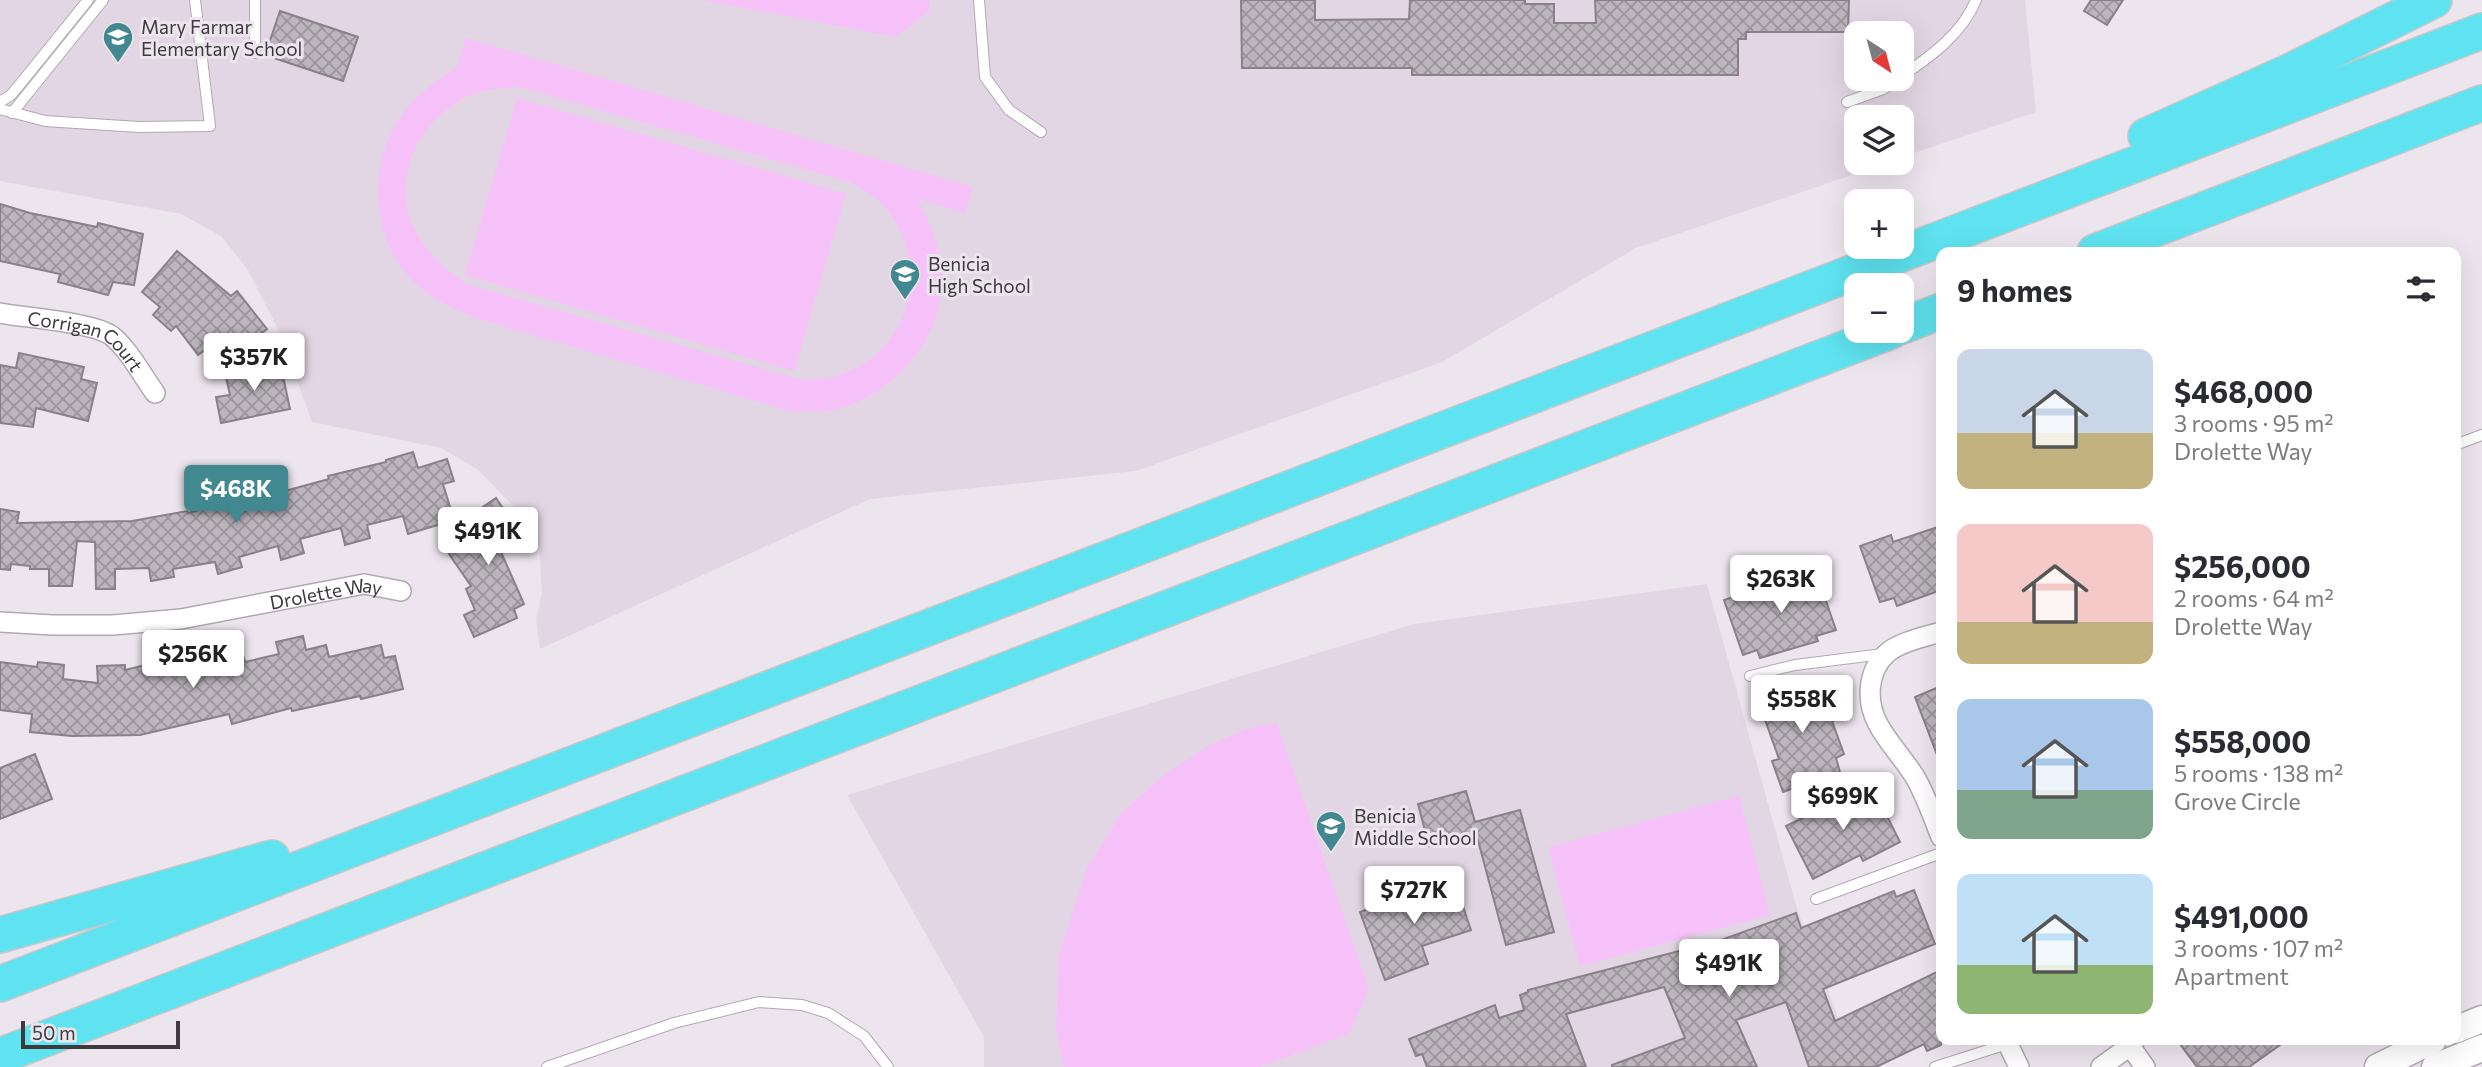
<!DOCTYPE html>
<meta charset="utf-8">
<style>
body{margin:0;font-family:Commissioner,sans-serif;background:#f7f7f7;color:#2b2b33;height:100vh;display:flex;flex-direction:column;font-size:26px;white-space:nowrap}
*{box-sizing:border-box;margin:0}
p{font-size:23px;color:#7c7c81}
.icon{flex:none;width:38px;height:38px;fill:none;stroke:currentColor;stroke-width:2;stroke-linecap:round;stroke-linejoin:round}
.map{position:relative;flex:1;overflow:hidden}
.side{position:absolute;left:1936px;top:247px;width:525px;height:798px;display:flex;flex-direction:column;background:#fff;border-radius:14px;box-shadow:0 7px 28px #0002}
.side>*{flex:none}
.needle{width:46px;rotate:144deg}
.fabs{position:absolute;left:1844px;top:21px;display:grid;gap:14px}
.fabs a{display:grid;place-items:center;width:70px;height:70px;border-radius:14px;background:#fff;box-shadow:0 7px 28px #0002;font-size:35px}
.scale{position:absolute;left:21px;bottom:18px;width:159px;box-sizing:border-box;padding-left:7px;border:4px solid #3d3a3e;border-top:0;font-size:19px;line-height:24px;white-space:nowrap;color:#3d3a3e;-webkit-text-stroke:5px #ede5ee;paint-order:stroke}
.price{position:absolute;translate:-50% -60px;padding:0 16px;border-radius:7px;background:#fff;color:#222;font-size:23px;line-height:46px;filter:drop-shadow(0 2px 4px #0008)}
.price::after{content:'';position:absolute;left:50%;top:42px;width:21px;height:16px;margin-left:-10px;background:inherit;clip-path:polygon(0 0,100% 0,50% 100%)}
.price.on{background:#418890;color:#fff}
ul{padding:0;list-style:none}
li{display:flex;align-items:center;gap:21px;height:175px;padding:0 21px}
li span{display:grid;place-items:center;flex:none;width:196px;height:140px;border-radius:14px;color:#555}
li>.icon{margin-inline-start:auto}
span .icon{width:84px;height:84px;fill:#fffc;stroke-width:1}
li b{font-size:30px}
h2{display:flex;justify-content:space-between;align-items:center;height:84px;padding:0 21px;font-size:30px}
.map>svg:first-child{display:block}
.built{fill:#e3d6e4;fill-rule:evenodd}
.green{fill:#f6c2f9;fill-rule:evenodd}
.building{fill:url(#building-cross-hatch);stroke:#888188;stroke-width:2}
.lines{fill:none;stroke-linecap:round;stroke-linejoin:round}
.lane-casing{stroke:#b1a9b1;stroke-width:12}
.street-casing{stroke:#b1a9b1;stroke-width:22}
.secondary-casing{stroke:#b1a9b1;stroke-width:29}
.highway-casing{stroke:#c9c8c9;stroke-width:38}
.lane{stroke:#fff;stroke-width:10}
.street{stroke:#fff;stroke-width:19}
.secondary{stroke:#fff;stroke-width:26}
.highway{stroke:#5fe3f0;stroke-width:35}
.labels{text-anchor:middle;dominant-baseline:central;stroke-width:6;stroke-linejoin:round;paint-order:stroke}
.poi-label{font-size:19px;fill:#3d3a3e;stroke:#ede5ee;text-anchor:start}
.street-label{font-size:19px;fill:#3d3a3e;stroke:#ede5ee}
</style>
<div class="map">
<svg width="2482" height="1067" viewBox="0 0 2482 1067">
<defs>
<pattern id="building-cross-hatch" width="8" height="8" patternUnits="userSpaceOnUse" patternTransform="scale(1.75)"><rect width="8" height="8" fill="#bcb5bd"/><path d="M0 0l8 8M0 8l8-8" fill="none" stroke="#9a949b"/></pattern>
</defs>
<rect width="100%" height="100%" fill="#ede5ee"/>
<!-- built -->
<g class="built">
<path d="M0,0H2025L2036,112L1902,157V117H1857V163H1887L1636,248L1442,362L1136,471L870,499L540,649L536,618L542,594L538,531L477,469L441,448L312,422L279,331L248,270L221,236L181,214L0,181ZM1857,33H1902V79H1857Z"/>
<polygon points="1707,584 1798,912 1857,1067 984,1067 984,1037 847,795 1414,624"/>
</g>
<!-- green -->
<g class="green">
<polygon points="703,0 929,0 929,11 896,37"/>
<path d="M466,38L973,187L965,213L918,199C929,221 938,240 941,265C949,326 905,386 847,406C829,413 808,412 789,411L482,320C457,311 432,300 412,280C372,240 367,168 398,121C412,98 435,81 457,67ZM520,87L850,182C864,190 878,198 888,211C930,265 911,349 845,373C829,379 814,380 798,379L466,284C445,269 427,253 415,230C390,182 417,123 463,99C481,89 501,88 520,87Z"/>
<polygon points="517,98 846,194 794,371 465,275"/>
<polygon points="1277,723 1369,989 1349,1034 1260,1067 1064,1067 1056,1029 1059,955 1086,870 1122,812 1163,776 1210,745 1249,728"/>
<polygon points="1739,796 1770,915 1580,966 1548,847"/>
</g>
<!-- building -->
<g class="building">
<polygon points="1241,0 1315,0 1315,20 1409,19 1410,0 1525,0 1525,4 1554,4 1554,23 1596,23 1595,0 1849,0 1848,32 1746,32 1746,39 1738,39 1738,75 1412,75 1412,68 1242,68"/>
<polygon points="2091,0 2123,0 2107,25 2084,11"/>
<polygon points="280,11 358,37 343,81 265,55"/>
<polygon points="0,204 30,213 97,227 98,223 143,234 134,285 113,282 108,295 58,282 60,274 0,261"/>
<polygon points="177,251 231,296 237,291 267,329 221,364 209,347 198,355 176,326 171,331 153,315 160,307 142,292"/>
<polygon points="19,353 84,367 81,379 97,383 88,421 36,408 33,427 0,423 0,365 16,368"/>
<polygon points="280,362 290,409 221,423 216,397 230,395 225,373"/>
<polygon points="413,452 418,468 447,459 454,481 443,484 454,520 408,534 403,516 367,525 370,538 345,545 341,528 300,539 304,553 281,560 278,546 239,557 242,567 218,574 215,562 173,569 174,577 151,581 149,568 115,569 115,589 96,589 95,542 77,541 72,586 49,586 49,569 30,569 30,566 11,564 10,570 0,569 0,509 19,512 17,523 132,521 187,511 188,513 247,497 248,501 329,479 328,476 386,462 386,460"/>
<polygon points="496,498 523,538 501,552 524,604 514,609 517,618 474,637 464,615 475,610 466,589 471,586 449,554 462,546 451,529"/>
<polygon points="1941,526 1941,590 1897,606 1894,598 1880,602 1860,546 1891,535 1893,542"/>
<polygon points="1815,569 1836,630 1816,636 1818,641 1760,658 1757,650 1743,655 1724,600"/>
<polygon points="303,636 306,650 326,645 329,657 381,645 384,658 395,656 403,689 361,699 360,696 292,711 291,708 232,724 229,714 140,735 72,736 30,732 32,714 0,710 0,662 37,667 38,662 64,665 63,679 98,683 97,666 125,665 125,670 179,657 182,674 217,666 214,655 241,648 245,662 279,654 276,642"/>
<polygon points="1816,680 1823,700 1828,698 1835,720 1832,721 1844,754 1836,758 1840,772 1783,792 1772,761 1779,759 1758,700"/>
<polygon points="1941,686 1941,760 1939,760 1915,697"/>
<polygon points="35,754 52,799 0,819 0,768"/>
<polygon points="1871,784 1900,842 1863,861 1860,855 1813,879 1786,826"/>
<polygon points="1466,791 1475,822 1520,810 1554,932 1506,945 1476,833 1429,846 1418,804"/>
<polygon points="1453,877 1471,930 1422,946 1428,964 1385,980 1360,912"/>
<polygon points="1914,890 1935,944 1823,989 1835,1021 1941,970 1941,1045 1927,1051 1924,1044 1876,1067 1809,1067 1786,1002 1736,1020 1757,1067 1612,1067 1612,1065 1685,1038 1664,987 1566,1014 1586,1067 1427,1067 1422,1054 1416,1056 1409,1039 1495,1005 1499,1018 1524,1010 1520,995 1528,992 1528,990 1687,949 1688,952 1796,913 1801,928 1894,891 1896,897"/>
<polygon points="2177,1040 2287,1040 2249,1067 2197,1067"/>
</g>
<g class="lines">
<!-- lane casing -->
<g class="lane-casing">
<g id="lane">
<polyline points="979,0 985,77 1009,110 1041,132"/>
<polyline points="255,53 255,0"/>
<path d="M1902,76C1931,56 1962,34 1976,0"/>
<polyline points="0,102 11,95 21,83 88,0"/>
<polyline points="1847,102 1883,89 1898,79"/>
<polyline points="0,109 45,121 139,127 210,126 195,0"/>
<polyline points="12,113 103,0"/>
<polyline points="2455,445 2482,435"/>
<polyline points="1750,676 1795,665 1883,654"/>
<polyline points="1816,899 1941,853"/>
<polyline points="547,1067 674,1023 759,1002 802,1005 828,1013 864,1036 888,1067"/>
<polyline points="1935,1067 2007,1044"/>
</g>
</g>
<!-- street casing -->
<g class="street-casing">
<g id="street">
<path id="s1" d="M0,313C26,318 93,322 112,336C129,350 142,375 155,393"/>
<path id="s2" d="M0,622L52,625H113L181,619L364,584L401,591"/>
<path d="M1941,632C1924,637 1899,642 1886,654C1867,672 1866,702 1878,724C1888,743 1904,759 1915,777C1926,796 1933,817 1941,837"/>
<polyline points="2006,1040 2019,1067"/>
<polyline points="2130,1046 2145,1067"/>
<polyline points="2101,1067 2130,1046 2135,1040"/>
</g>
</g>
<!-- secondary casing -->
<g class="secondary-casing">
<g id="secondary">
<polyline points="2455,1030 2482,1019"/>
<polyline points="2378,1067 2433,1040"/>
<polyline points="2435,1067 2482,1048"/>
</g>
</g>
<!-- highway casing -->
<g class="highway-casing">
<g id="highway">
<polyline points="2146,136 2289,72 2434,0"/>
<polyline points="2095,252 2482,103"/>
<polyline points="1902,326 1941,311"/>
<polyline points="0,935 272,858"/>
<polyline points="0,984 2482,31"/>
<polyline points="0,1056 1891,331"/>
</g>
</g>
<!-- lane -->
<use href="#lane" class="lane"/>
<!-- street -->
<use href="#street" class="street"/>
<!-- secondary -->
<use href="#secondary" class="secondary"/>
<!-- highway -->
<use href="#highway" class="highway"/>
</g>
<!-- icons -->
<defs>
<g id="school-pin" transform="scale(1.575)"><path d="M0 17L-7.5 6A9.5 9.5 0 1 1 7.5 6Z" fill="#418890" stroke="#ede5ee"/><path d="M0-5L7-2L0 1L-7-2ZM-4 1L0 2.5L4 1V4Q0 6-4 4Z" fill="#fff"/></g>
</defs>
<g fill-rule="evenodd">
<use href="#school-pin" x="118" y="37"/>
<use href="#school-pin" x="905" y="274"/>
<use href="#school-pin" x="1331" y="826"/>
</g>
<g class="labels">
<!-- poi labels -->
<g class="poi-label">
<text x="141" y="26">Mary Farmar<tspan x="141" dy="22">Elementary School</tspan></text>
<text x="928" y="263">Benicia<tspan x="928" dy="22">High School</tspan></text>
<text x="1354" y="815">Benicia<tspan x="1354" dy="22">Middle School</tspan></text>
</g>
<!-- street labels -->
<g class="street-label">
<text stroke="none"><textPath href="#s1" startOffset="93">Corrigan Court</textPath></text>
<text stroke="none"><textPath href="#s2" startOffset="329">Drolette Way</textPath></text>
</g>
</g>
</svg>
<div class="fabs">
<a><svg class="needle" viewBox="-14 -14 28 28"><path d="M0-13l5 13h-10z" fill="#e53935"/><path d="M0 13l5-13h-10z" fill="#7c7c81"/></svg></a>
<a><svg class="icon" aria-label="layers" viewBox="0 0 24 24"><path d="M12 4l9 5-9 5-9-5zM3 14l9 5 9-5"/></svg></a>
<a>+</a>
<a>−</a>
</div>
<div class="scale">50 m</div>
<b class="price" style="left:254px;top:393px">$357K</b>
<b class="price on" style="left:236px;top:525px">$468K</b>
<b class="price" style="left:488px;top:567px">$491K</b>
<b class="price" style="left:1781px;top:615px">$263K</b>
<b class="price" style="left:193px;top:690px">$256K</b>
<b class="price" style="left:1802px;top:735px">$558K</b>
<b class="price" style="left:1843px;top:832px">$699K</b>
<b class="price" style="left:1414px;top:926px">$727K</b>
<b class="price" style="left:1729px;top:999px">$491K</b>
<section class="side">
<h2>9 homes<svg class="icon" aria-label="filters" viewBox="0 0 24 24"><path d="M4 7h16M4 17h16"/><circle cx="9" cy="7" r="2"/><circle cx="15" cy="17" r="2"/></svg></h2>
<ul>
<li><span style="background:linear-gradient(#c9d6e8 60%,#c2b280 0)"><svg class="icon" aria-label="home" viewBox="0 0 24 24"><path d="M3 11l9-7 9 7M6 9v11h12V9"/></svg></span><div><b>$468,000</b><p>3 rooms · 95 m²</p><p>Drolette Way</p></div></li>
<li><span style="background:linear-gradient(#f6c9c9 70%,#c2b280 0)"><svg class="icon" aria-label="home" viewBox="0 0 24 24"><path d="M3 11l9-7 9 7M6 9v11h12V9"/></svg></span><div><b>$256,000</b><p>2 rooms · 64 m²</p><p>Drolette Way</p></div></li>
<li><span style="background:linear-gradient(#a9c7e8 65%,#7fa58c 0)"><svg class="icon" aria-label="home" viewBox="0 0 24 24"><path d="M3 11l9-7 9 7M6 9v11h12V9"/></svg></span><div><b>$558,000</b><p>5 rooms · 138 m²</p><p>Grove Circle</p></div></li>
<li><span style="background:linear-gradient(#bfe0f5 65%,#8fb573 0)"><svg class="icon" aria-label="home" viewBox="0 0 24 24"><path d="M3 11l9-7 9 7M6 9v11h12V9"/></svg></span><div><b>$491,000</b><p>3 rooms · 107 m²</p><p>Apartment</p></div></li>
</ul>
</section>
</div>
